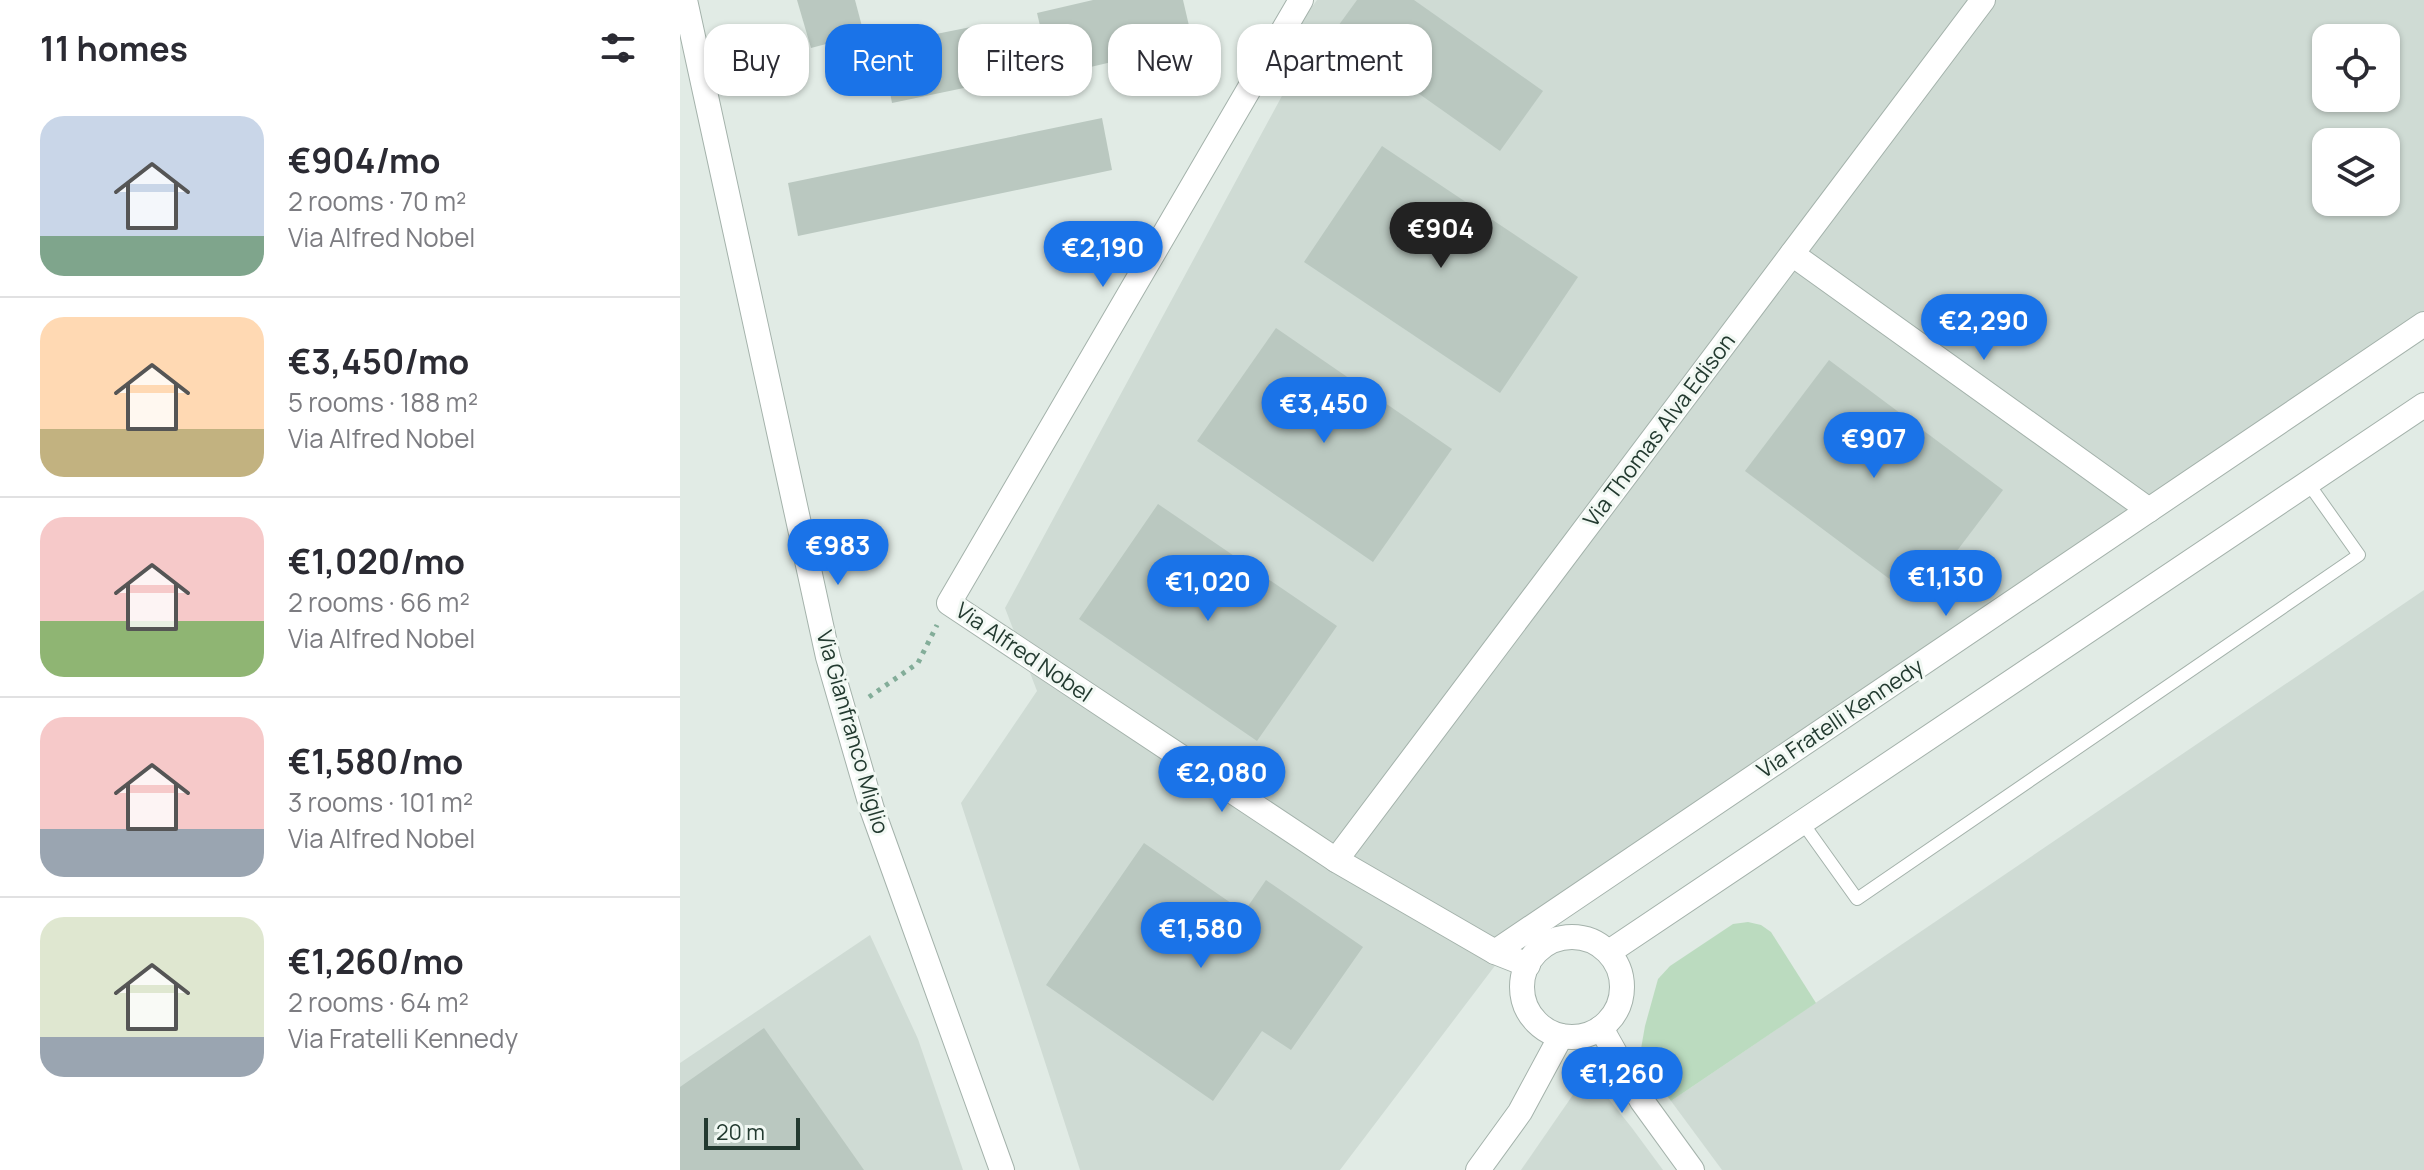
<!DOCTYPE html>
<meta charset="utf-8">
<style>
body{margin:0;font-family:Manrope,sans-serif;background:#f2f2f3;color:#2b2b33;height:100vh;display:flex;flex-direction:column;font-size:30px;white-space:nowrap}
*{box-sizing:border-box;margin:0}
p{font-size:26px;color:#7c7c81}
.icon{flex:none;width:44px;height:44px;fill:none;stroke:currentColor;stroke-width:2;stroke-linecap:round;stroke-linejoin:round}
.map{position:relative;flex:1;overflow:hidden}
.details{display:flex;flex-direction:column;background:#fff;width:680px}
.details>*{flex:none}
.hud{position:absolute;left:24px;top:24px;width:760px;height:72px;display:flex;gap:16px}
.buttons{position:absolute;left:1632px;top:24px;display:grid;gap:16px}
.buttons a{display:grid;place-items:center;width:88px;height:88px;border-radius:16px;background:#fff;box-shadow:0 2px 6px #0004;font-size:40px}
.scale{position:absolute;left:24px;bottom:20px;width:96px;box-sizing:border-box;padding-left:8px;border:4px solid #233a30;border-top:0;font-size:22px;line-height:28px;white-space:nowrap;color:#233a30;-webkit-text-stroke:6px #f1f8f3;paint-order:stroke}
.price{position:absolute;translate:-50% -68px;padding:0 18px;border-radius:28px;background:#1a73e8;color:#fff;font-size:26px;line-height:52px;filter:drop-shadow(0 2px 4px #0008)}
.price::after{content:'';position:absolute;left:50%;top:48px;width:24px;height:18px;margin-left:-12px;background:inherit;clip-path:polygon(0 0,100% 0,50% 100%)}
.price.selected{background:#222;color:#fff}
ul{padding:0;list-style:none}
li{display:flex;align-items:center;gap:24px;height:200px;padding:0 40px}
li+li{border-top:2px solid #e1e1e2}
li span{display:grid;place-items:center;flex:none;width:224px;height:160px;border-radius:24px;color:#555}
li>.icon{margin-inline-start:auto}
span .icon{width:96px;height:96px;fill:#fffc;stroke-width:1}
li b{font-size:34px}
h2{display:flex;justify-content:space-between;align-items:center;height:96px;padding:0 40px;font-size:34px}
.tag{padding:0 28px;border-radius:24px;background:#fff;box-shadow:0 2px 6px #0004;font-size:28px;line-height:72px}
.tag.selected{background:#1a73e8;color:#fff}
main{display:flex;flex:1;min-height:0}
.map>svg:first-child{display:block}
.built{fill:#cfdbd4;fill-rule:evenodd}
.green{fill:#bbdbbf}
.building{fill:#bac8c0}
.lines{fill:none;stroke-linecap:round;stroke-linejoin:round}
.service-casing{stroke:#a4b2ab;stroke-width:14}
.minor-casing{stroke:#a4b2ab;stroke-width:26}
.path{stroke:#83ad99;stroke-width:5;stroke-dasharray:4 6;stroke-linecap:butt}
.service{stroke:#fff;stroke-width:12}
.minor{stroke:#fff;stroke-width:24}
.labels{text-anchor:middle;dominant-baseline:central;stroke-width:6;stroke-linejoin:round;paint-order:stroke}
.street-label{font-size:22px;fill:#233a30;stroke:#f1f8f3}
</style>
<main>
<section class="details">
<h2>11 homes<svg class="icon" aria-label="filters" viewBox="0 0 24 24"><path d="M4 7h16M4 17h16"/><circle cx="9" cy="7" r="2"/><circle cx="15" cy="17" r="2"/></svg></h2>
<ul>
<li><span style="background:linear-gradient(#c9d6e8 75%,#7fa58c 0)"><svg class="icon" aria-label="home" viewBox="0 0 24 24"><path d="M3 11l9-7 9 7M6 9v11h12V9"/></svg></span><div><b>€904/mo</b><p>2 rooms · 70 m²</p><p>Via Alfred Nobel</p></div></li>
<li><span style="background:linear-gradient(#ffd9b3 70%,#c2b280 0)"><svg class="icon" aria-label="home" viewBox="0 0 24 24"><path d="M3 11l9-7 9 7M6 9v11h12V9"/></svg></span><div><b>€3,450/mo</b><p>5 rooms · 188 m²</p><p>Via Alfred Nobel</p></div></li>
<li><span style="background:linear-gradient(#f6c9c9 65%,#8fb573 0)"><svg class="icon" aria-label="home" viewBox="0 0 24 24"><path d="M3 11l9-7 9 7M6 9v11h12V9"/></svg></span><div><b>€1,020/mo</b><p>2 rooms · 66 m²</p><p>Via Alfred Nobel</p></div></li>
<li><span style="background:linear-gradient(#f6c9c9 70%,#9aa5b1 0)"><svg class="icon" aria-label="home" viewBox="0 0 24 24"><path d="M3 11l9-7 9 7M6 9v11h12V9"/></svg></span><div><b>€1,580/mo</b><p>3 rooms · 101 m²</p><p>Via Alfred Nobel</p></div></li>
<li><span style="background:linear-gradient(#dfe7d0 75%,#9aa5b1 0)"><svg class="icon" aria-label="home" viewBox="0 0 24 24"><path d="M3 11l9-7 9 7M6 9v11h12V9"/></svg></span><div><b>€1,260/mo</b><p>2 rooms · 64 m²</p><p>Via Fratelli Kennedy</p></div></li>
</ul>
</section>
<div class="map">
<svg width="1744" height="1170" viewBox="0 0 1744 1170">
<rect width="100%" height="100%" fill="#e1ebe5"/>
<!-- built -->
<g class="built">
<path d="M637,0H1744V311L855,913L660,1170H400L281,803L357,691L325,608L623,57L606,42ZM1646,38H1706V98H1646ZM1646,142H1706V202H1646Z"/>
<polygon points="1744,590 1744,1170 1042,1170 991,1101"/>
<polygon points="190,935 238,1039 283,1170 0,1170 0,1063"/>
<polygon points="908,1073 952,1128 983,1170 841,1170"/>
</g>
<!-- green -->
<polygon class="green" points="1068,922 1081,925 1091,932 1136,1003 991,1101 959,1060 965,1026 978,979 990,966 1053,924"/>
<!-- building -->
<g class="building">
<polygon points="117,0 175,0 184,34 131,48"/>
<polygon points="413,0 503,0 513,43 372,76 357,13"/>
<polygon points="677,0 734,0 863,91 820,151 653,33"/>
<polygon points="291,27 303,84 212,103 201,45"/>
<polygon points="422,118 432,170 118,236 108,183"/>
<polygon points="702,146 898,277 820,393 624,262"/>
<polygon points="596,328 772,449 693,562 517,441"/>
<polygon points="1149,360 1323,490 1239,601 1065,471"/>
<polygon points="478,504 657,626 577,741 399,619"/>
<polygon points="464,843 564,912 586,880 683,947 611,1050 582,1031 533,1101 366,985"/>
<polygon points="84,1028 184,1170 0,1170 0,1087"/>
</g>
<g class="lines">
<!-- service casing -->
<g class="service-casing">
<polyline id="service" points="1122,822 1177,899 1679,555 1628,483"/>
</g>
<!-- minor casing -->
<g class="minor-casing">
<g id="minor">
<polyline points="5,0 148,657 192,809 322,1170"/>
<polyline points="621,0 269,603 656,860 815,952 848,965"/>
<polyline points="1112,254 1469,510"/>
<polyline points="656,860 1303,0"/>
<circle cx="892" cy="987" r="50"/>
<polyline points="815,952 1744,324"/>
<polyline points="929,952 1744,405"/>
<polyline points="921,1028 962,1101 1012,1170"/>
<polyline points="798,1170 840,1112 881,1036"/>
</g>
</g>
<!-- path -->
<polyline class="path" points="189,697 238,663 257,625"/>
<!-- service -->
<use href="#service" class="service"/>
<!-- minor -->
<use href="#minor" class="minor"/>
</g>
<g class="labels">
<!-- street labels -->
<g class="street-label">
<text transform="translate(979 430) rotate(-53)">Via Thomas Alva Edison</text>
<text transform="translate(344 652) rotate(34)">Via Alfred Nobel</text>
<text transform="translate(1160 718) rotate(-34)">Via Fratelli Kennedy</text>
<text transform="translate(173 732) rotate(74)">Via Gianfranco Miglio</text>
</g>
</g>
</svg>
<div class="buttons">
<a><svg class="icon" aria-label="locate" viewBox="0 0 24 24"><circle cx="12" cy="12" r="6"/><path d="M12 2v4M12 18v4M2 12h4M18 12h4"/></svg></a>
<a><svg class="icon" aria-label="layers" viewBox="0 0 24 24"><path d="M12 4l9 5-9 5-9-5zM3 14l9 5 9-5"/></svg></a>
</div>
<div class="scale">20 m</div>
<b class="price selected" style="left:761px;top:270px">€904</b>
<b class="price" style="left:423px;top:289px">€2,190</b>
<b class="price" style="left:1304px;top:362px">€2,290</b>
<b class="price" style="left:644px;top:445px">€3,450</b>
<b class="price" style="left:1194px;top:480px">€907</b>
<b class="price" style="left:158px;top:587px">€983</b>
<b class="price" style="left:1266px;top:618px">€1,130</b>
<b class="price" style="left:528px;top:623px">€1,020</b>
<b class="price" style="left:542px;top:814px">€2,080</b>
<b class="price" style="left:521px;top:970px">€1,580</b>
<b class="price" style="left:942px;top:1115px">€1,260</b>
<div class="hud">
<a class="tag">Buy</a>
<a class="tag selected">Rent</a>
<a class="tag">Filters</a>
<a class="tag">New</a>
<a class="tag">Apartment</a>
</div>
</div>
</main>
